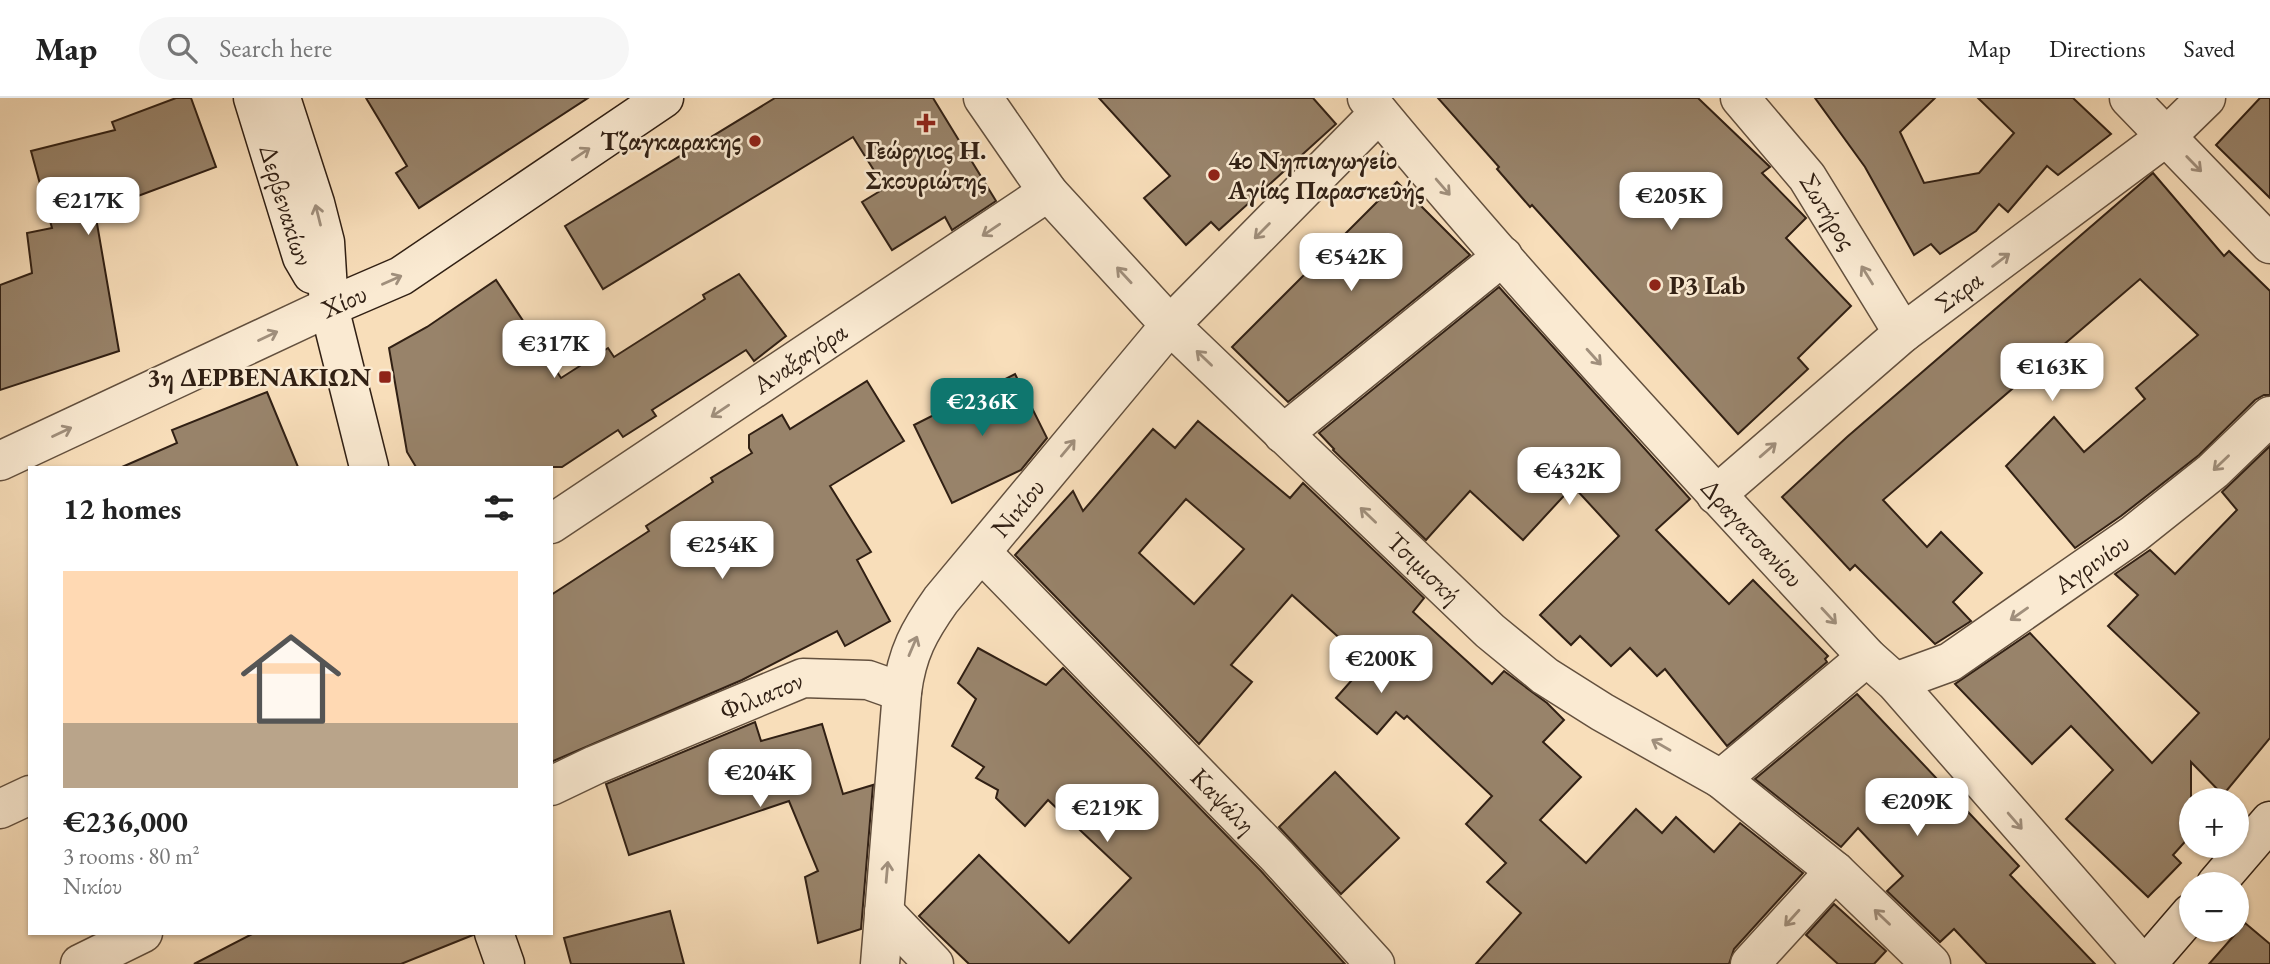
<!DOCTYPE html>
<meta charset="utf-8">
<style>
body{margin:0;font-family:"EB Garamond",serif;background:#f6f6f6;color:#222;height:100vh;display:flex;flex-direction:column;font-size:26px;white-space:nowrap}
*{box-sizing:border-box;margin:0}
p{font-size:23px;color:#767676}
.icon{flex:none;width:38px;height:38px;fill:none;stroke:currentColor;stroke-width:2;stroke-linecap:round;stroke-linejoin:round}
.map{position:relative;flex:1;overflow:hidden}
.drawer{position:absolute;left:28px;top:368px;width:525px;height:469px;display:flex;flex-direction:column;background:#fff;border-radius:0px;box-shadow:0 2px 5px #0004}
.drawer>*{flex:none}
.buttons{position:absolute;left:2179px;top:690px;display:grid;gap:14px}
.buttons a{display:grid;place-items:center;width:70px;height:70px;border-radius:50%;background:#fff;box-shadow:0 2px 5px #0004;font-size:35px}
.price{position:absolute;translate:-50% -60px;padding:0 16px;border-radius:14px;background:#fff;color:#222;font-size:23px;line-height:46px;filter:drop-shadow(0 2px 4px #0008)}
.price::after{content:'';position:absolute;left:50%;top:42px;width:21px;height:16px;margin-left:-10px;background:inherit;clip-path:polygon(0 0,100% 0,50% 100%)}
.price.on{background:#0f766e;color:#fff}
ul{padding:0;list-style:none}
li{display:grid;align-content:center;gap:14px;height:371px;padding:0 35px}
li span{display:grid;place-items:center;height:217px;border-radius:0px;color:#555}
li>.icon{margin-inline-start:auto}
span .icon{width:126px;height:126px;fill:#fffc;stroke-width:1}
li b{font-size:30px}
h2{display:flex;justify-content:space-between;align-items:center;height:84px;padding:0 35px;font-size:30px}
header{display:flex;align-items:center;gap:42px;box-sizing:border-box;height:98px;padding:0 35px;background:#fff;border-bottom:2px solid #e0e0e0}
header strong{font-size:33px}
nav{display:flex;gap:38px;margin-inline-start:auto;font-size:24px}
.search{width:490px;height:63px;background:#f6f6f6;display:flex;align-items:center;gap:18px;box-sizing:border-box;padding:0 24px;border-radius:38px;color:#767676;font-size:26px}
.map>svg:first-child{display:block}
.building{fill:#98836a;stroke:#312014;stroke-width:2;fill-rule:evenodd}
.lines{fill:none;stroke-linecap:round;stroke-linejoin:round}
.street-casing{stroke:#63503e;stroke-width:41}
.secondary-casing{stroke:#312014;stroke-width:41}
.street{stroke:#faead2;stroke-width:38}
.secondary{stroke:#faead2;stroke-width:38}
.oneway{stroke:#a08f7c}
.poi-dot{fill:#8f2418;stroke:#faead2;stroke-width:2.5}
.labels{text-anchor:middle;dominant-baseline:central;stroke-width:5;stroke-linejoin:round;paint-order:stroke}
.poi-label{font-size:26px;font-weight:bold;fill:#312014;stroke:#faead2;text-anchor:end}
.street-label{font-size:26px;fill:#312014;stroke:#faead2}
</style>
<header>
<strong>Map</strong>
<div class="search"><svg class="icon" aria-label="search" viewBox="0 0 24 24"><circle cx="10" cy="10" r="6"/><path d="M15 15l6 6"/></svg>Search here</div>
<nav><a>Map</a><a>Directions</a><a>Saved</a></nav>
</header>
<div class="map">
<svg width="2270" height="866" viewBox="0 0 2270 866">
<rect width="100%" height="100%" fill="#f8deba"/>
<filter id="stains"><feTurbulence type="fractalNoise" baseFrequency=".00286" numOctaves="4"/><feColorMatrix values="0 0 0 0 .2 0 0 0 0 .09 0 0 0 0 .02 0 0 0 .5 -.17"/></filter>
<radialGradient id="worn" r=".72"><stop offset=".6" stop-color="#630" stop-opacity="0"/><stop offset="1" stop-color="#630" stop-opacity=".3"/></radialGradient>
<!-- building -->
<g class="building">
<polygon points="176,0 191,0 216,69 95,114 119,253 0,292 0,187 32,175 27,135 52,130 31,53 115,32 112,24"/>
<polygon points="366,0 588,0 419,110 396,75 407,68"/>
<polygon points="775,0 933,0 996,103 952,132 945,119 892,152 862,104 885,90 853,39 603,191 565,128"/>
<polygon points="1099,0 1313,0 1336,26 1219,132 1211,124 1186,147 1144,100 1170,78"/>
<polygon points="1438,0 1698,0 1770,69 1762,75 1806,120 1786,140 1851,208 1798,260 1808,271 1738,336 1532,107 1530,109 1497,71 1499,69"/>
<polygon points="1815,0 1935,0 1900,34 1924,85 1979,75 2014,35 1978,0 2073,0 2111,36 2058,77 2047,68 2008,114 1999,106 1976,133 1940,156 1931,146 1914,157 1865,69"/>
<polygon points="2260,0 2270,0 2270,100 2216,47"/>
<polygon points="2153,75 2224,158 2229,153 2270,193 2270,297 2264,297 2255,302 2199,357 2121,418 2075,450 2006,368 2054,319 2084,354 2145,301 2136,290 2198,237 2140,181 1883,402 1927,449 1941,434 1982,475 1953,504 1971,523 1935,546 1855,467 1850,472 1782,399 1847,339"/>
<polygon points="1397,84 1470,157 1288,304 1232,249"/>
<polygon points="739,176 786,238 754,263 746,252 652,312 656,318 623,339 618,332 562,369 416,369 407,354 389,250 427,229 496,182 561,280 608,250 614,259 705,201 703,197"/>
<polygon points="1499,189 1690,401 1656,432 1729,506 1753,482 1828,558 1825,561 1827,564 1727,648 1665,571 1657,578 1630,550 1611,568 1580,538 1571,547 1540,517 1619,438 1573,388 1523,442 1470,393 1426,442 1333,352 1334,351 1319,335"/>
<polygon points="1015,276 1047,340 1021,372 952,405 914,327"/>
<polygon points="867,283 904,343 830,388 871,454 857,462 890,523 845,548 837,533 742,582 551,664 551,497 649,433 646,428 713,384 711,380 752,355 749,350 749,337 782,317 790,331"/>
<polygon points="267,294 298,369 122,369 177,345 172,332"/>
<path d="M1198,323L1290,400L1303,385L1424,500L1413,514L1492,586L1504,573L1547,605L1564,622L1543,644L1581,679L1540,722L1586,765L1636,711L1662,735L1676,719L1714,754L1740,725L1803,775L1734,851L1729,866H1476L1521,815L1487,784L1506,765L1466,726L1492,698L1407,618L1404,621L1396,614L1377,636L1336,600L1367,565L1292,497L1231,567L1252,584L1199,646L1015,457L1073,393L1083,413L1153,331L1175,350ZM1186,401L1244,451L1194,506L1139,455Z"/>
<polygon points="2270,348 2270,640 2223,697 2191,664 2191,737 2173,757 2181,765 2148,799 2066,721 2113,672 2071,628 2032,666 1955,586 2030,535 2152,665 2199,615 2108,528 2138,497 2115,476 2150,452 2175,476 2237,412 2222,394"/>
<polygon points="978,550 1046,587 1063,570 1261,773 1345,866 969,866 919,818 979,757 1069,845 1131,780 1048,702 1025,728 996,700 998,692 976,680 984,669 952,648 976,601 958,585"/>
<polygon points="1857,596 2019,768 2010,777 2095,866 1987,866 1954,831 1940,844 1887,793 1903,778 1858,730 1841,749 1755,681"/>
<polygon points="755,624 761,643 822,626 843,696 873,687 861,831 818,845 805,779 818,773 789,703 629,757 606,686"/>
<polygon points="1335,674 1399,740 1341,796 1279,729"/>
<polygon points="1834,806 1886,853 1874,866 1838,866 1806,837"/>
<polygon points="670,813 684,866 571,866 564,840"/>
<polygon points="2245,825 2270,846 2270,866 2209,866"/>
<polygon points="254,835 473,835 473,837 401,866 194,866"/>
</g>
<g class="lines">
<!-- street casing -->
<g class="street-casing">
<g id="street">
<path id="s1" d="M983,0L1048,94L1170,227L1490,533L1545,578L1602,614L1721,681L1835,773L1931,866"/>
<path id="s2" d="M1367,0C1526,193 1698,376 1867,559L1895,584L2142,866"/>
<path id="s3" d="M1740,0L1807,79L1903,235"/>
<polyline points="2129,0 2270,146"/>
<polyline points="1283,336 1503,158"/>
<polyline points="0,363 329,209"/>
<path id="s4" d="M1716,397L1903,235L2167,38L2206,0"/>
<path id="s5" d="M551,426L1048,94"/>
<path id="s6" d="M982,455L1277,758L1375,866"/>
<path id="s7" d="M1895,584L1950,564L2134,436L2213,373L2270,318"/>
<polyline points="1721,681 1867,559"/>
<path id="s8" d="M551,688L595,667L803,580L868,582L902,594"/>
<polyline points="0,711 30,697"/>
<polyline points="884,814 934,866"/>
<polyline points="80,866 143,835"/>
<path id="s9" d="M880,866L902,594C907,555 919,533 941,502L1170,227L1379,15"/>
<polyline points="1750,866 1835,773"/>
</g>
</g>
<!-- secondary casing -->
<g class="secondary-casing">
<g id="secondary">
<path id="s10" d="M253,0L302,159L312,176"/>
<polyline points="281,0 315,105 325,144 329,209 369,369"/>
<polyline points="329,209 401,178 664,0"/>
<polyline points="2216,786 2270,723"/>
<polyline points="494,835 505,866"/>
<polyline points="2147,866 2191,815"/>
</g>
</g>
<!-- street -->
<use href="#street" class="street"/>
<!-- secondary -->
<use href="#secondary" class="secondary"/>
</g>
<!-- one-way arrows -->
<defs><path id="oneway-shaft" d="M-6 0H5M1.5-3L5.5 0L1.5 3" fill="none" stroke-width="1.6" stroke-linecap="round" stroke-linejoin="round" transform="scale(1.75)"/></defs>
<g class="oneway">
<use href="#oneway-shaft" transform="translate(581 56) rotate(-34)"/>
<use href="#oneway-shaft" transform="translate(2194 66) rotate(46)"/>
<use href="#oneway-shaft" transform="translate(1443 89) rotate(49)"/>
<use href="#oneway-shaft" transform="translate(318 117) rotate(-104)"/>
<use href="#oneway-shaft" transform="translate(991 132) rotate(146)"/>
<use href="#oneway-shaft" transform="translate(1262 133) rotate(135)"/>
<use href="#oneway-shaft" transform="translate(2001 162) rotate(-37)"/>
<use href="#oneway-shaft" transform="translate(1124 177) rotate(-133)"/>
<use href="#oneway-shaft" transform="translate(1867 177) rotate(-122)"/>
<use href="#oneway-shaft" transform="translate(392 182) rotate(-24)"/>
<use href="#oneway-shaft" transform="translate(268 238) rotate(-25)"/>
<use href="#oneway-shaft" transform="translate(1594 259) rotate(48)"/>
<use href="#oneway-shaft" transform="translate(1204 260) rotate(-136)"/>
<use href="#oneway-shaft" transform="translate(720 313) rotate(146)"/>
<use href="#oneway-shaft" transform="translate(62 334) rotate(-25)"/>
<use href="#oneway-shaft" transform="translate(1068 350) rotate(-50)"/>
<use href="#oneway-shaft" transform="translate(1768 352) rotate(-41)"/>
<use href="#oneway-shaft" transform="translate(2221 365) rotate(136)"/>
<use href="#oneway-shaft" transform="translate(1368 417) rotate(-136)"/>
<use href="#oneway-shaft" transform="translate(2019 516) rotate(145)"/>
<use href="#oneway-shaft" transform="translate(1829 518) rotate(47)"/>
<use href="#oneway-shaft" transform="translate(913 548) rotate(-67)"/>
<use href="#oneway-shaft" transform="translate(1661 647) rotate(-150)"/>
<use href="#oneway-shaft" transform="translate(2015 723) rotate(49)"/>
<use href="#oneway-shaft" transform="translate(887 774) rotate(-85)"/>
<use href="#oneway-shaft" transform="translate(1882 819) rotate(-136)"/>
<use href="#oneway-shaft" transform="translate(1792 820) rotate(132)"/>
</g>
<!-- markers -->
<g class="poi-dot">
<path d="M922.5 14.5h7v7h7v7h-7v7h-7v-7h-7v-7h7z"/>
<circle cx="755" cy="43" r="7"/>
<circle cx="1214" cy="77" r="7"/>
<circle cx="1655" cy="187" r="7"/>
<rect x="378" y="272" width="14" height="14" rx="3.5"/>
</g>
<g class="labels">
<!-- poi labels -->
<g class="poi-label">
<text x="741" y="43">Τζαγκαρακης</text>
<text x="926" y="52" text-anchor="middle">Γεώργιος Η.<tspan x="926" dy="30">Σκουριώτης</tspan></text>
<text x="1228" y="62" text-anchor="start">4ο Νηπιαγωγείο<tspan x="1228" dy="30">Αγίας Παρασκευής</tspan></text>
<text x="1669" y="187" text-anchor="start">P3 Lab</text>
<text x="371" y="279">3η ΔΕΡΒΕΝΑΚΙΩΝ</text>
</g>
<!-- street labels -->
<g class="street-label">
<text stroke="none"><textPath href="#s10" startOffset="112">Δερβενακίων</textPath></text>
<text stroke="none"><textPath href="#s3" startOffset="144">Σωτήρος</textPath></text>
<text stroke="none"><textPath href="#s4" startOffset="317">Σκρα</textPath></text>
<text transform="translate(344 203) rotate(-24)">Χίου</text>
<text stroke="none"><textPath href="#s5" startOffset="299">Αναξαγόρα</textPath></text>
<text stroke="none"><textPath href="#s9" startOffset="494">Νικίου</textPath></text>
<text stroke="none"><textPath href="#s2" startOffset="581">Δραγατσανίου</textPath></text>
<text stroke="none"><textPath href="#s7" startOffset="231">Αγρινίου</textPath></text>
<text stroke="none"><textPath href="#s1" startOffset="646">Τσιμισκή</textPath></text>
<text stroke="none"><textPath href="#s8" startOffset="229">Φιλιατον</textPath></text>
<text stroke="none"><textPath href="#s6" startOffset="346">Καψάλη</textPath></text>
</g>
</g>
<rect width="100%" height="100%" filter="url(#stains)"/>
<rect width="100%" height="100%" fill="url(#worn)"/>
</svg>
<div class="buttons">
<a>+</a>
<a>−</a>
</div>
<b class="price" style="left:1671px;top:134px">€205K</b>
<b class="price" style="left:88px;top:139px">€217K</b>
<b class="price" style="left:1351px;top:195px">€542K</b>
<b class="price" style="left:554px;top:282px">€317K</b>
<b class="price" style="left:2052px;top:305px">€163K</b>
<b class="price on" style="left:982px;top:340px">€236K</b>
<b class="price" style="left:1569px;top:409px">€432K</b>
<b class="price" style="left:722px;top:483px">€254K</b>
<b class="price" style="left:1381px;top:597px">€200K</b>
<b class="price" style="left:760px;top:711px">€204K</b>
<b class="price" style="left:1917px;top:740px">€209K</b>
<b class="price" style="left:1107px;top:746px">€219K</b>
<section class="drawer">
<h2>12 homes<svg class="icon" aria-label="filters" viewBox="0 0 24 24"><path d="M4 7h16M4 17h16"/><circle cx="9" cy="7" r="2"/><circle cx="15" cy="17" r="2"/></svg></h2>
<ul>
<li><span style="background:linear-gradient(#ffd9b3 70%,#b9a48a 0)"><svg class="icon" aria-label="home" viewBox="0 0 24 24"><path d="M3 11l9-7 9 7M6 9v11h12V9"/></svg></span><div><b>€236,000</b><p>3 rooms · 80 m²</p><p>Νικίου</p></div></li>
</ul>
</section>
</div>
